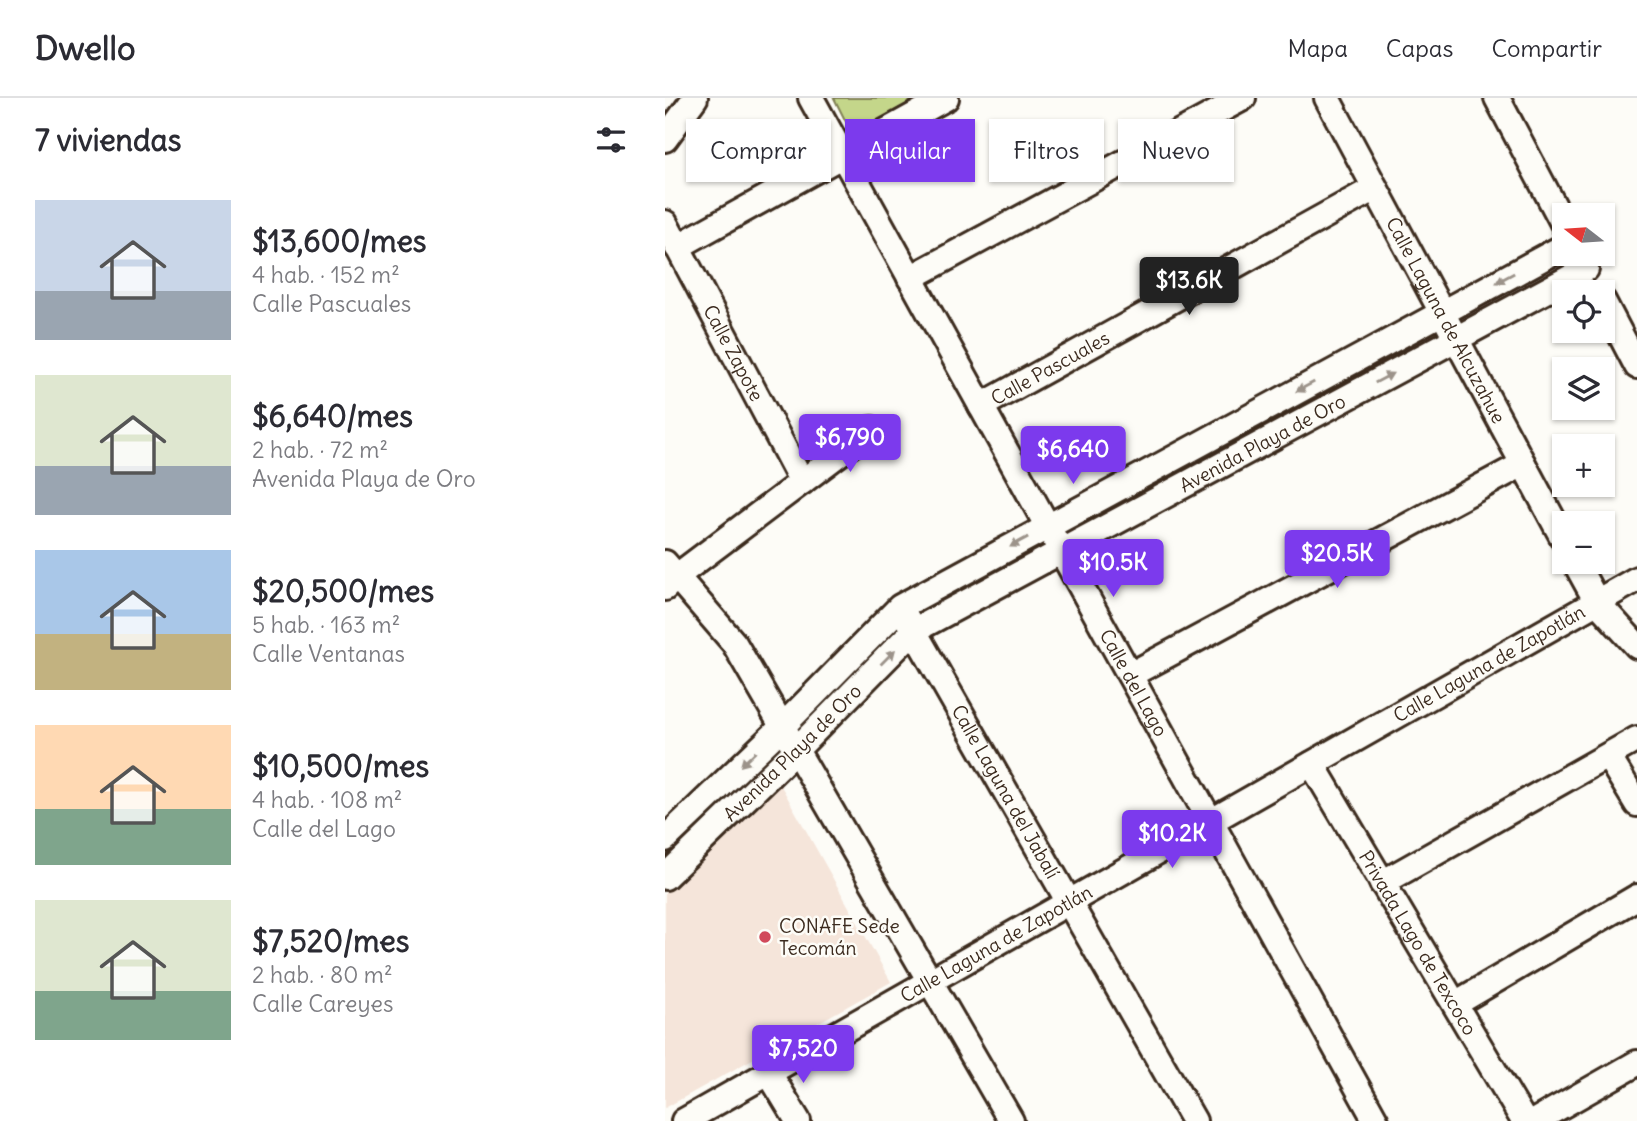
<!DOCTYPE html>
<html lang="es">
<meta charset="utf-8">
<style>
body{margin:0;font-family:Delius,sans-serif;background:#f7f7f7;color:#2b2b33;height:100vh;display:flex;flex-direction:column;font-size:26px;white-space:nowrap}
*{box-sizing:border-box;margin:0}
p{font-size:23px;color:#7c7c81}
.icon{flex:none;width:38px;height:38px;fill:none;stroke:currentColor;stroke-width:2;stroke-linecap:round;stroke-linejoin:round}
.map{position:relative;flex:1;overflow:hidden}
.details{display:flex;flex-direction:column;background:#fff;width:665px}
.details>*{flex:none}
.guide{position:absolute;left:21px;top:21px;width:665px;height:63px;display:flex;gap:14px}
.needle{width:46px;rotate:287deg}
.fabs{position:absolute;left:887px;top:105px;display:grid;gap:14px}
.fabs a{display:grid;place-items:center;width:63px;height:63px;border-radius:0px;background:#fff;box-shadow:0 2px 5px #0004;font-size:35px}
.price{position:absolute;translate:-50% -60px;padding:0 16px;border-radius:7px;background:#7c3aed;color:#fff;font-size:23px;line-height:46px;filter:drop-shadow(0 2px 4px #0008)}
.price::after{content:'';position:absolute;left:50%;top:42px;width:21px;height:16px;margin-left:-10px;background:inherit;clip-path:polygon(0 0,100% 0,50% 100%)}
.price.selected{background:#222;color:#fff}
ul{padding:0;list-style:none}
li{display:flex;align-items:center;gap:21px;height:175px;padding:0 35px}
li span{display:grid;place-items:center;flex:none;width:196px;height:140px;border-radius:0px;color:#555}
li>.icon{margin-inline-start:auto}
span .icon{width:84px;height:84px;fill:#fffc;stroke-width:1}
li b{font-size:30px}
h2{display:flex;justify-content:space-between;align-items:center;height:84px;padding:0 35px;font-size:30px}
.chip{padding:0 24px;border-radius:0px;background:#fff;box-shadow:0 2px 5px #0004;font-size:24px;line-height:63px}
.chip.selected{background:#7c3aed;color:#fff}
header{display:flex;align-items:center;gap:42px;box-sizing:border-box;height:98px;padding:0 35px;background:#fff;border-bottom:2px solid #e1e1e2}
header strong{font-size:33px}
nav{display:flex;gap:38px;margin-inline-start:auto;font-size:24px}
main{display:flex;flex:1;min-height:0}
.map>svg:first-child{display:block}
.built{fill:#f5e5da}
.green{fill:#c4d68a;stroke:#808054;stroke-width:2}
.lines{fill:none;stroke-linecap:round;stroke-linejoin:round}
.street-casing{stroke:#3b2a1e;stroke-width:30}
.street{stroke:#fdfcf7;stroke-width:24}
.oneway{fill:#9c938a}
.poi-dot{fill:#d1495b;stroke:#fdfcf7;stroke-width:2.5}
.labels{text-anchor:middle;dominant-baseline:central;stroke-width:5;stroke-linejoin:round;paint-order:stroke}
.street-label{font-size:19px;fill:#3b2a1e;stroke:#fdfcf7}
.poi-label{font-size:19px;fill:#3b2a1e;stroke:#fdfcf7;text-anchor:start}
</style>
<header>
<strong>Dwello</strong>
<nav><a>Mapa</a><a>Capas</a><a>Compartir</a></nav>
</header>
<main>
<section class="details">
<h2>7 viviendas<svg class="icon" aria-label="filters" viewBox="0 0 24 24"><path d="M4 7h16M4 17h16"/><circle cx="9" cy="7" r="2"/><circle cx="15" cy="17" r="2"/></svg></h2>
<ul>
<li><span style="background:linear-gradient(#c9d6e8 65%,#9aa5b1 0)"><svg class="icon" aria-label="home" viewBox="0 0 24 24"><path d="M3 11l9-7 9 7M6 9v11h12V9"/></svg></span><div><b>$13,600/mes</b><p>4 hab. · 152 m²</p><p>Calle Pascuales</p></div></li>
<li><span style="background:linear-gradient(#dfe7d0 65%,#9aa5b1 0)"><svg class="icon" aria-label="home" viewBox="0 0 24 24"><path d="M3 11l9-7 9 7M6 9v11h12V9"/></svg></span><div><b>$6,640/mes</b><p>2 hab. · 72 m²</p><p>Avenida Playa de Oro</p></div></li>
<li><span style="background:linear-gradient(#a9c7e8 60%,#c2b280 0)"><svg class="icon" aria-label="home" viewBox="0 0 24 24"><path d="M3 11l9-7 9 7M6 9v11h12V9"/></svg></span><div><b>$20,500/mes</b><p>5 hab. · 163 m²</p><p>Calle Ventanas</p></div></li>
<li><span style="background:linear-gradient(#ffd9b3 60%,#7fa58c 0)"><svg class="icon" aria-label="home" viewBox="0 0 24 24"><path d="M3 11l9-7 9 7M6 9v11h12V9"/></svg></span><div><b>$10,500/mes</b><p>4 hab. · 108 m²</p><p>Calle del Lago</p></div></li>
<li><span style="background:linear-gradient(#dfe7d0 65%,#7fa58c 0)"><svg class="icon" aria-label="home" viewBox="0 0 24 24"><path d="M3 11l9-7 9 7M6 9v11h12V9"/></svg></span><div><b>$7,520/mes</b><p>2 hab. · 80 m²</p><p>Calle Careyes</p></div></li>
</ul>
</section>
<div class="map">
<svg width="972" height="1023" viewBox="0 0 972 1023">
<rect width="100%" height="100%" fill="#fdfcf7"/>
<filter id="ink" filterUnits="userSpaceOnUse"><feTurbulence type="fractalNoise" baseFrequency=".0143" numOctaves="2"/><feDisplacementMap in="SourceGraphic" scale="14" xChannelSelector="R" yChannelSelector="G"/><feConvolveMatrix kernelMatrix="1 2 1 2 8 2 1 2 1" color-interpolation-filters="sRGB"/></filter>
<g filter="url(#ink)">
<!-- built -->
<polygon class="built" points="111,679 226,884 0,1010 0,794"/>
<!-- green -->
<polygon class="green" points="169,0 254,0 187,36"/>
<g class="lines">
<!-- street casing -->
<g class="street-casing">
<g id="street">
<path id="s1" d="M146,0L711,1023"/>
<path id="s2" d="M662,0L900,444"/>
<polyline points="832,0 900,129"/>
<polyline points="0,41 30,0"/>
<path id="s3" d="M0,125L137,384"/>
<polyline points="12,149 281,0"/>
<polyline points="245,180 578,0"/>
<polyline points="938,203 972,268"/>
<path id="s4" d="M316,308L710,90"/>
<polyline points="910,464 932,504 972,548"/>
<polyline points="0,465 69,545 346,1023"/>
<polyline points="0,490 12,478 207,331"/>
<path id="s5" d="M241,519L529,1023"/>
<polyline points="465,577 858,366"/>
<polyline points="943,658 972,706"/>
<path id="s6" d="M647,666L859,1023"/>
<polyline points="0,741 117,629 235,509 900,148"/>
<path id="s7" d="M0,779L131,652L248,533L921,171"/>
<polyline points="717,785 972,641"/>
<polyline points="790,906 972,799"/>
<polyline points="104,975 133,1023"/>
<path id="s8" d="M19,1023L972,481"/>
<polyline points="870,1023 972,965"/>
</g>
</g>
<!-- street -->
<use href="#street" class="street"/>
</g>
<!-- one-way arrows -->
<defs><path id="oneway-solid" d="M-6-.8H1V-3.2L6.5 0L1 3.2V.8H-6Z" transform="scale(1.75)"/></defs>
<g class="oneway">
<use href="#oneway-solid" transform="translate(840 180) rotate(151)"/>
<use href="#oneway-solid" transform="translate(719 280) rotate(-28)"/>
<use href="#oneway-solid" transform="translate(640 289) rotate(152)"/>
<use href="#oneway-solid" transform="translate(354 444) rotate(151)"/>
<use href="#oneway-solid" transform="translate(223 559) rotate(-45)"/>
<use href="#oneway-solid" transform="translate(83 661) rotate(136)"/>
</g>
</g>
<!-- markers -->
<circle class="poi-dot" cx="100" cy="839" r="7"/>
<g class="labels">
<!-- street labels -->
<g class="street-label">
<text stroke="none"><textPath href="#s2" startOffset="252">Calle Laguna de Alcuzahue</textPath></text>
<text stroke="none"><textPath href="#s3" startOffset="147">Calle Zapote</textPath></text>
<text stroke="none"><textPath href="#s4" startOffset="79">Calle Pascuales</textPath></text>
<text stroke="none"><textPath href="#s7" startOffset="746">Avenida Playa de Oro</textPath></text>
<text stroke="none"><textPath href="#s8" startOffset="926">Calle Laguna de Zapotlán</textPath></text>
<text stroke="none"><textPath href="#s1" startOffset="668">Calle del Lago</textPath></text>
<text stroke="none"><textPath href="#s7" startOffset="178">Avenida Playa de Oro</textPath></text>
<text stroke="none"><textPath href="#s5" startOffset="201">Calle Laguna del Jabalí</textPath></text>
<text stroke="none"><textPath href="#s6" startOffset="208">Privada Lago de Texcoco</textPath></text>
<text stroke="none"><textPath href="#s8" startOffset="359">Calle Laguna de Zapotlán</textPath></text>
</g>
<!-- poi labels -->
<g class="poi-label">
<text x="114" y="828">CONAFE Sede<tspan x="114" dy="22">Tecomán</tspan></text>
</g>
</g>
</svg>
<div class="fabs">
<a><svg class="needle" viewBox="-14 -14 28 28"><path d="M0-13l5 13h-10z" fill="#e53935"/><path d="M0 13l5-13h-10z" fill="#7c7c81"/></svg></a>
<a><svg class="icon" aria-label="locate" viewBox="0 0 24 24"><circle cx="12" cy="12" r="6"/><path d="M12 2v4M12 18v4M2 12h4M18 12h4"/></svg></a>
<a><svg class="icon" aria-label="layers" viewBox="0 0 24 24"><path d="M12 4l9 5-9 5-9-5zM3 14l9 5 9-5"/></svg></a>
<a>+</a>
<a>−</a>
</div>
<b class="price selected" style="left:524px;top:219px">$13.6K</b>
<b class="price" style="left:185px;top:376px">$6,790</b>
<b class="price" style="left:408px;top:388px">$6,640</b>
<b class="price" style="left:672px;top:492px">$20.5K</b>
<b class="price" style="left:448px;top:501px">$10.5K</b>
<b class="price" style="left:507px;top:772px">$10.2K</b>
<b class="price" style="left:138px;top:987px">$7,520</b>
<div class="guide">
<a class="chip">Comprar</a>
<a class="chip selected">Alquilar</a>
<a class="chip">Filtros</a>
<a class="chip">Nuevo</a>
</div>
</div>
</main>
